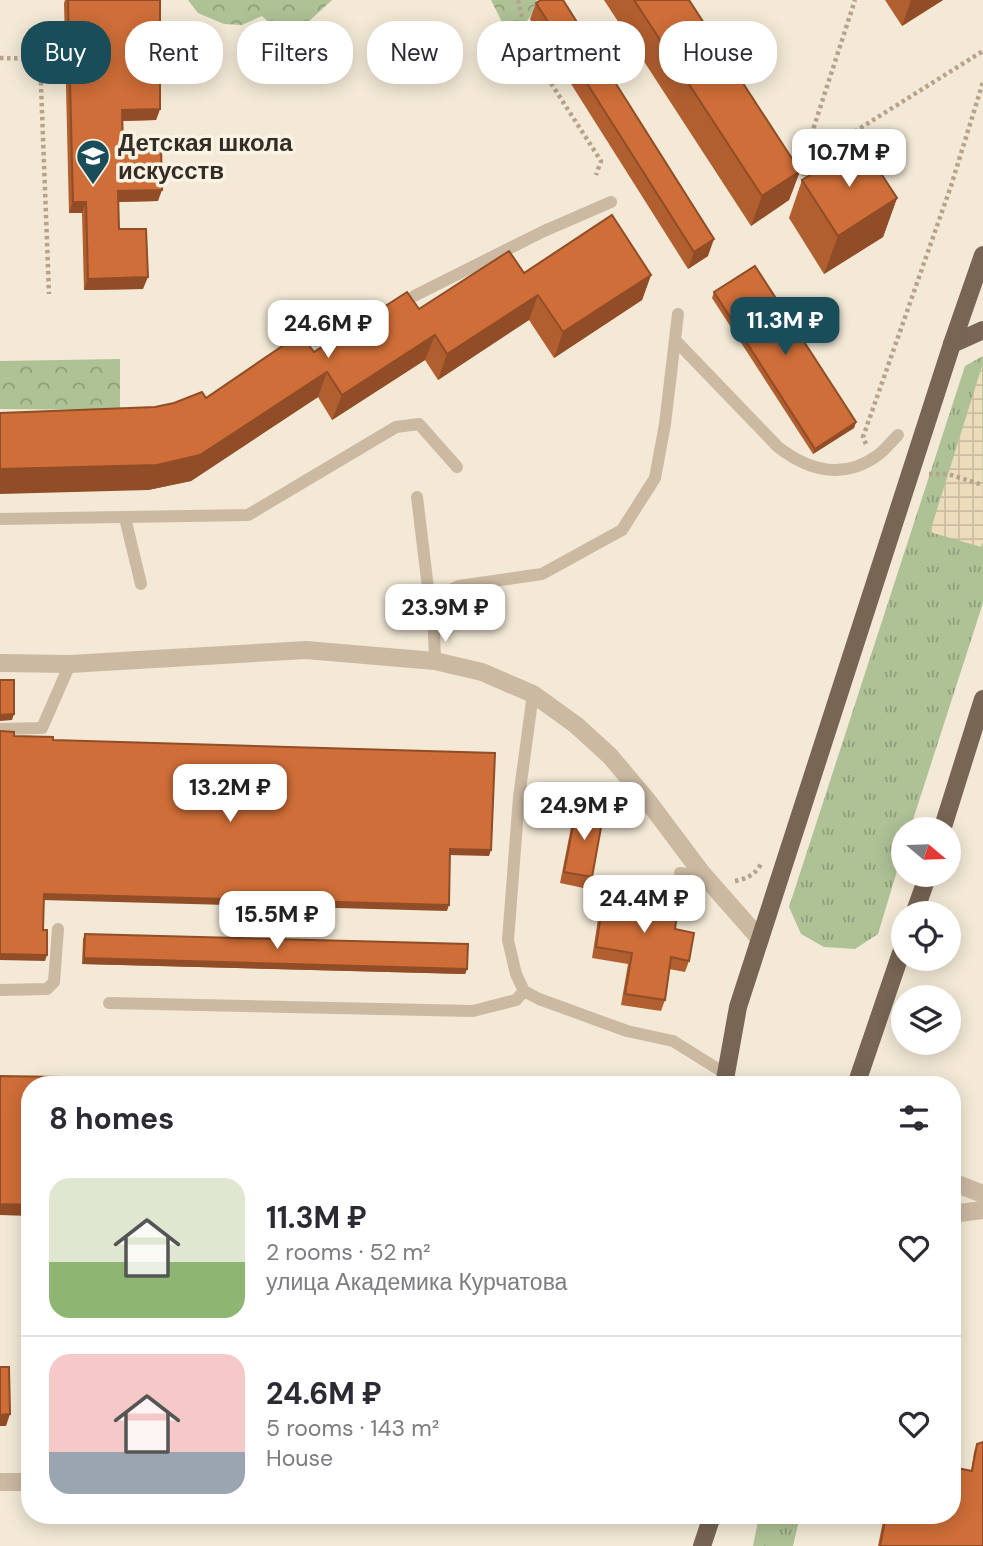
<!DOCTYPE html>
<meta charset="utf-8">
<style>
body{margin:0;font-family:"DM Sans",sans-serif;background:#f2f2f3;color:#2b2b33;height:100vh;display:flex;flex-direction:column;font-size:26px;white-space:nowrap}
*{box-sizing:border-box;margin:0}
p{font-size:23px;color:#7c7c81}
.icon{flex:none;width:38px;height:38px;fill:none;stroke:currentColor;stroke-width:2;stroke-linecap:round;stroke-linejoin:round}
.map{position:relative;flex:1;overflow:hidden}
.details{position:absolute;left:21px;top:1076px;width:940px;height:448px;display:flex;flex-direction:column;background:#fff;border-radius:28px;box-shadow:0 4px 18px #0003}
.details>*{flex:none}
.banner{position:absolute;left:21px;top:21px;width:942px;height:63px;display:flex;gap:14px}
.needle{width:46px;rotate:109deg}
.tools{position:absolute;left:891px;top:817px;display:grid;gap:14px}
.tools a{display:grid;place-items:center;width:70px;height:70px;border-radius:50%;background:#fff;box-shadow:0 4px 18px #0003;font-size:35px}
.price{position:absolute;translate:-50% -60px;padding:0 16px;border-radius:14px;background:#fff;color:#222;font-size:23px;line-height:46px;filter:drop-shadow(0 2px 4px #0008)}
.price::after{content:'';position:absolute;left:50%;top:42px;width:21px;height:16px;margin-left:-10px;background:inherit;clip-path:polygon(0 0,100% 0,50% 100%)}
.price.selected{background:#184d59;color:#fff}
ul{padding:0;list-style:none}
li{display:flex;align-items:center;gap:21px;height:175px;padding:0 28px}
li+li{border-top:2px solid #e1e1e2}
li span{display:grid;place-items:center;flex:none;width:196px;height:140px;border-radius:21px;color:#555}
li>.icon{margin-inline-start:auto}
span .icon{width:84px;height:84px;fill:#fffc;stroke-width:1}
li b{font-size:30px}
h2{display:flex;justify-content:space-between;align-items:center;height:84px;padding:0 28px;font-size:30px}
.pill{padding:0 24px;border-radius:28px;background:#fff;box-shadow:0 4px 18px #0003;font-size:24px;line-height:63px}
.pill.selected{background:#184d59;color:#fff}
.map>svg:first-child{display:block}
.grass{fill:url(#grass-tufts)}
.forest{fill:url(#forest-crowns)}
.plaza{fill:url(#plaza-grid)}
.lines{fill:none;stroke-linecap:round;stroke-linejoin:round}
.path{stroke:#b7a38c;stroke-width:4.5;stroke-dasharray:3.5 3.5;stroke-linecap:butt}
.lane{stroke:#cbb9a2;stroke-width:12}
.street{stroke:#cbb9a2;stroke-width:18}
.primary{stroke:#786554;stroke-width:18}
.wall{fill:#b25f30}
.shaded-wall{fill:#914d27}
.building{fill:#cf6e38;stroke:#914d27;stroke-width:2}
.labels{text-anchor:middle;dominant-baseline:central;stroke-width:7;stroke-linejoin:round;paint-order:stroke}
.poi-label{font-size:24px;font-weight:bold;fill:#352c25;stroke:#faf2e3;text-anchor:start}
</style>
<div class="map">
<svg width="983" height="1546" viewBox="0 0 983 1546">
<defs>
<pattern id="grass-tufts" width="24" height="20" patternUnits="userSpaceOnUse" patternTransform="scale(1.75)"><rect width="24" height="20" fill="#aec296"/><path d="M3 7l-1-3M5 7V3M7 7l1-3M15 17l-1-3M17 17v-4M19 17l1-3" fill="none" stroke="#8e9e7a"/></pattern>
<pattern id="forest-crowns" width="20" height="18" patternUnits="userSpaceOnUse" patternTransform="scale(1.75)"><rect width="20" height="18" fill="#aec296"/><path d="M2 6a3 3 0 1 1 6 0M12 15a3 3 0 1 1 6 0" fill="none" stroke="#8e9e7a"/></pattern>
<pattern id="plaza-grid" width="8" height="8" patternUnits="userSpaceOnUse" patternTransform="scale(1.75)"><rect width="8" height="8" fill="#ecdcbc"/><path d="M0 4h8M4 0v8" fill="none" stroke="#cbbda1"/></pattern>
</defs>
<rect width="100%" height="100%" fill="#f3e9d6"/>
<!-- grass -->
<g class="grass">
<polygon points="983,356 983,603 910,829 903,830 903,851 878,934 855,949 824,947 801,934 789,907 965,366"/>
<polygon points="759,1516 800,1516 793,1546 753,1546"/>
</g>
<!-- forest -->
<g class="forest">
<polygon points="188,0 332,0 307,23 282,35 262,16 242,25 224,24 198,13"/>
<path d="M491,0H537C533,16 527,23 513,32L502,22Z"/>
<polygon points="120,359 120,410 0,409 0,361"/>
</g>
<!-- plaza -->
<polygon class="plaza" points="982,366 983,542 981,547 930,532"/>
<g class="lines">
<!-- path -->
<g class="path">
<polyline points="518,0 529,49 601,161 596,175"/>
<polyline points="0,58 40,59 49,294"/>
<polyline points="809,142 835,144 983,51"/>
<polyline points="803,183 809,142 855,0"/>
<polyline points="866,444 863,437 951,186 983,82"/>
<polyline points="929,474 948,474 983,485"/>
<path d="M735,881C746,879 755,875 761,864"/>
</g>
<!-- lane -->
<g class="lane">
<polyline points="414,296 544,231 611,202"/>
<path d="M675,340L778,447C809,471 844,480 878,455C885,450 891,442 898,435"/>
<polyline points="417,497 432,621"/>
<polyline points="125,518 141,584"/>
<polyline points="0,519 248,515 396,427 419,424 457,467"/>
<polyline points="435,661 434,632 442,594 459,586 542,574 622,530 655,478 665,424 678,314"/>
<polyline points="533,694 519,797 508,940 516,974 524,991 539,999 627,1031 673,1041 726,1074"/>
<polyline points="0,729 42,728 70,664"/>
<polyline points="680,873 692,875 701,872"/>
<polyline points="0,990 47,989 54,982 58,929"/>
<polyline points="109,1003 473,1011 516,1000 524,991"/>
</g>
<!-- street -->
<g class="street">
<polyline points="0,663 70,664 306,650 435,661 482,672 533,694 576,725 610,756 647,800 701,872 760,939"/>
<polyline points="952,1182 983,1194"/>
<polyline points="952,1214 983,1210"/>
<polyline points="0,1482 30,1482"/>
</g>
<!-- primary -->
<g class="primary">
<polyline points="952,344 983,330"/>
<polyline points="942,830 983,699"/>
<polyline points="914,914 928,875"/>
<polyline points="724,1085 738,1007 952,344 983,255"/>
<polyline points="856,1085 903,947"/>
<polyline points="702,1546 712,1516"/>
</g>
</g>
<!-- wall -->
<g class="wall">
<polygon points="65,0 68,0 160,109 156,120 123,121 123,145 158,201 118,202 119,229 143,289 84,290 82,213 69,213 64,3"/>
<polygon points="604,0 689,0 800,171 789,200 751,226"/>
<polygon points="885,0 943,0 902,26"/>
<polygon points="536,3 708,256 688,269 530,19"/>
<polygon points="802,180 897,198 883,237 824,274 789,218"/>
<polygon points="524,273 651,275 642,300 554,358 529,320 438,380 425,360 332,420 318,397 191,481 148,490 155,407 206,398 419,309"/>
<polygon points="714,292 856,422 854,428 813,454 712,298"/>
<polygon points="577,806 592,877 588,889 560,883 573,817"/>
<polygon points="606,881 675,929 689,961 685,972 669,969 665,1000 661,1011 621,1005 628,964 592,958 602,893"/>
<polygon points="85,934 467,969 465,974 82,964 83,939"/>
<polygon points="977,1444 983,1546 878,1546 884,1516 952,1516 971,1471 974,1452"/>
</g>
<!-- shaded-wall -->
<g class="shaded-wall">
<polygon points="911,0 943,0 902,26"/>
<polygon points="160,109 156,120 118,121 122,110"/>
<polygon points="800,171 789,200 751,226 762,196"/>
<polygon points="162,190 158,201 114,202 118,191"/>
<polygon points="897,198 883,237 824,274 838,236"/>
<polygon points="73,202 86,202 82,213 69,213"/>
<polygon points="714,239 708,256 688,269 694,252"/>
<polygon points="651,275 642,300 554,358 563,332"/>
<polygon points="148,277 143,289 84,290 88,279"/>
<polygon points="538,295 529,320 438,380 447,354"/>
<polygon points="435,335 425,360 332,420 342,395"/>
<polygon points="327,372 318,397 191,481 148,490 0,494 0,469"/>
<polygon points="856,422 854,428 813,454 815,449"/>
<polygon points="14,714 12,720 0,721 0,715"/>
<polygon points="450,849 491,850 489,856 448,855"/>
<polygon points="44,894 449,905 447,911 42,900"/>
<polygon points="0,954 47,955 45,961 0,960"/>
<polygon points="84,958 467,969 465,974 82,964"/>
<polygon points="0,1204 30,1205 30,1216 0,1215"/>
<polygon points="10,1414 6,1426 0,1426 0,1415"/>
</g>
<!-- building -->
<g class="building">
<polygon points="68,0 160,0 160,109 122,110 123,145 161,144 162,190 118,191 119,229 146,229 148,277 88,279 86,202 73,202"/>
<polygon points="541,0 563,0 714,239 694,252 536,3"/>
<polygon points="634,0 689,0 800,171 762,196"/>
<polygon points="861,143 897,198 838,236 802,180"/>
<polygon points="612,215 651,275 563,332 538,295 447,354 435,335 342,395 327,372 200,455 157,465 0,469 0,413 155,407 174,403 202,392 206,398 300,334 314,352 407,292 419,309 509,251 524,273"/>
<polygon points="755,266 856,422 815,449 714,292"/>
<polygon points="0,680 14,680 14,714 0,715"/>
<polygon points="0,731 14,732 14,736 53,737 53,740 495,753 491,850 450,849 449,905 44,894 43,930 47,930 47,955 0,954"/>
<polygon points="577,806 604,811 592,877 564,872"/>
<polygon points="606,881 680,893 675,929 694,933 689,961 671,957 665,1000 625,994 632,953 596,947"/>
<polygon points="85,934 468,944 467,969 84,958"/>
<polygon points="0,1076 251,1080 251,1085 30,1085 30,1205 0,1204"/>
<polygon points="331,1077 386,1080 386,1085 331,1085"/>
<polygon points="0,1367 9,1367 10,1414 0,1415"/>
<polygon points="983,1442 983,1546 880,1546 886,1516 952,1516 952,1467 972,1471 977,1444"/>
</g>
<!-- icons -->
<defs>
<g id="school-pin" transform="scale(1.75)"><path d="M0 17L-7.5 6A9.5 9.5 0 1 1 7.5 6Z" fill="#184d59" stroke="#faf2e3"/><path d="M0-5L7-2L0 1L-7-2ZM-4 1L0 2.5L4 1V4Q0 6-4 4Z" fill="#fff"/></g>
</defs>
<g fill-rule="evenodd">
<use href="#school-pin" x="93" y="156"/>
</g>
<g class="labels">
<!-- poi labels -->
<g class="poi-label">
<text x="118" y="142">Детская школа<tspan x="118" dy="28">искусств</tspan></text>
</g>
</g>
</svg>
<div class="tools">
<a><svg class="needle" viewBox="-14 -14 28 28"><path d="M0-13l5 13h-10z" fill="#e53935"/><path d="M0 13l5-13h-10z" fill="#7c7c81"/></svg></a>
<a><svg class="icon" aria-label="locate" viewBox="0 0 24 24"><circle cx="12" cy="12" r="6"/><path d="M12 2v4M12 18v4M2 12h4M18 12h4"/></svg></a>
<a><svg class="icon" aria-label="layers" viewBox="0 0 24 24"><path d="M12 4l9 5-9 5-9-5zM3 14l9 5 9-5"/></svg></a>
</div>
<b class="price" style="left:849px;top:189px">10.7M ₽</b>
<b class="price selected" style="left:785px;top:357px">11.3M ₽</b>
<b class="price" style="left:328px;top:360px">24.6M ₽</b>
<b class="price" style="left:445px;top:644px">23.9M ₽</b>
<b class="price" style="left:230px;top:824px">13.2M ₽</b>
<b class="price" style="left:584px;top:842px">24.9M ₽</b>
<b class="price" style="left:644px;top:935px">24.4M ₽</b>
<b class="price" style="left:277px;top:951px">15.5M ₽</b>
<div class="banner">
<a class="pill selected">Buy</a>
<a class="pill">Rent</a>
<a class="pill">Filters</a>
<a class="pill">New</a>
<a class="pill">Apartment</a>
<a class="pill">House</a>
</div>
<section class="details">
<h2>8 homes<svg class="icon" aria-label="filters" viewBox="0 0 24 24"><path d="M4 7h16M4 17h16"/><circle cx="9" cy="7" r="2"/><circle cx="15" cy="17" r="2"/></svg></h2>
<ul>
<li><span style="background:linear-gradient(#dfe7d0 60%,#8fb573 0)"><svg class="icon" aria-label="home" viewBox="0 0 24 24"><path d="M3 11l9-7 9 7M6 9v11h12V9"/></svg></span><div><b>11.3M ₽</b><p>2 rooms · 52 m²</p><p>улица Академика Курчатова</p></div><svg class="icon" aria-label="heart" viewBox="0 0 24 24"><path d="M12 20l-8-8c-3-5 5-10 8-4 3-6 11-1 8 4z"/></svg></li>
<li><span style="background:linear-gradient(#f6c9c9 70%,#9aa5b1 0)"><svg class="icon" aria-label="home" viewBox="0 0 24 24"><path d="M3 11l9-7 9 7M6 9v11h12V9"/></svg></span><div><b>24.6M ₽</b><p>5 rooms · 143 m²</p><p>House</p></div><svg class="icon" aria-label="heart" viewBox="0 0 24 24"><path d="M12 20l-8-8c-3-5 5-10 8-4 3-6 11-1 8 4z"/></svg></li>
</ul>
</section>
</div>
